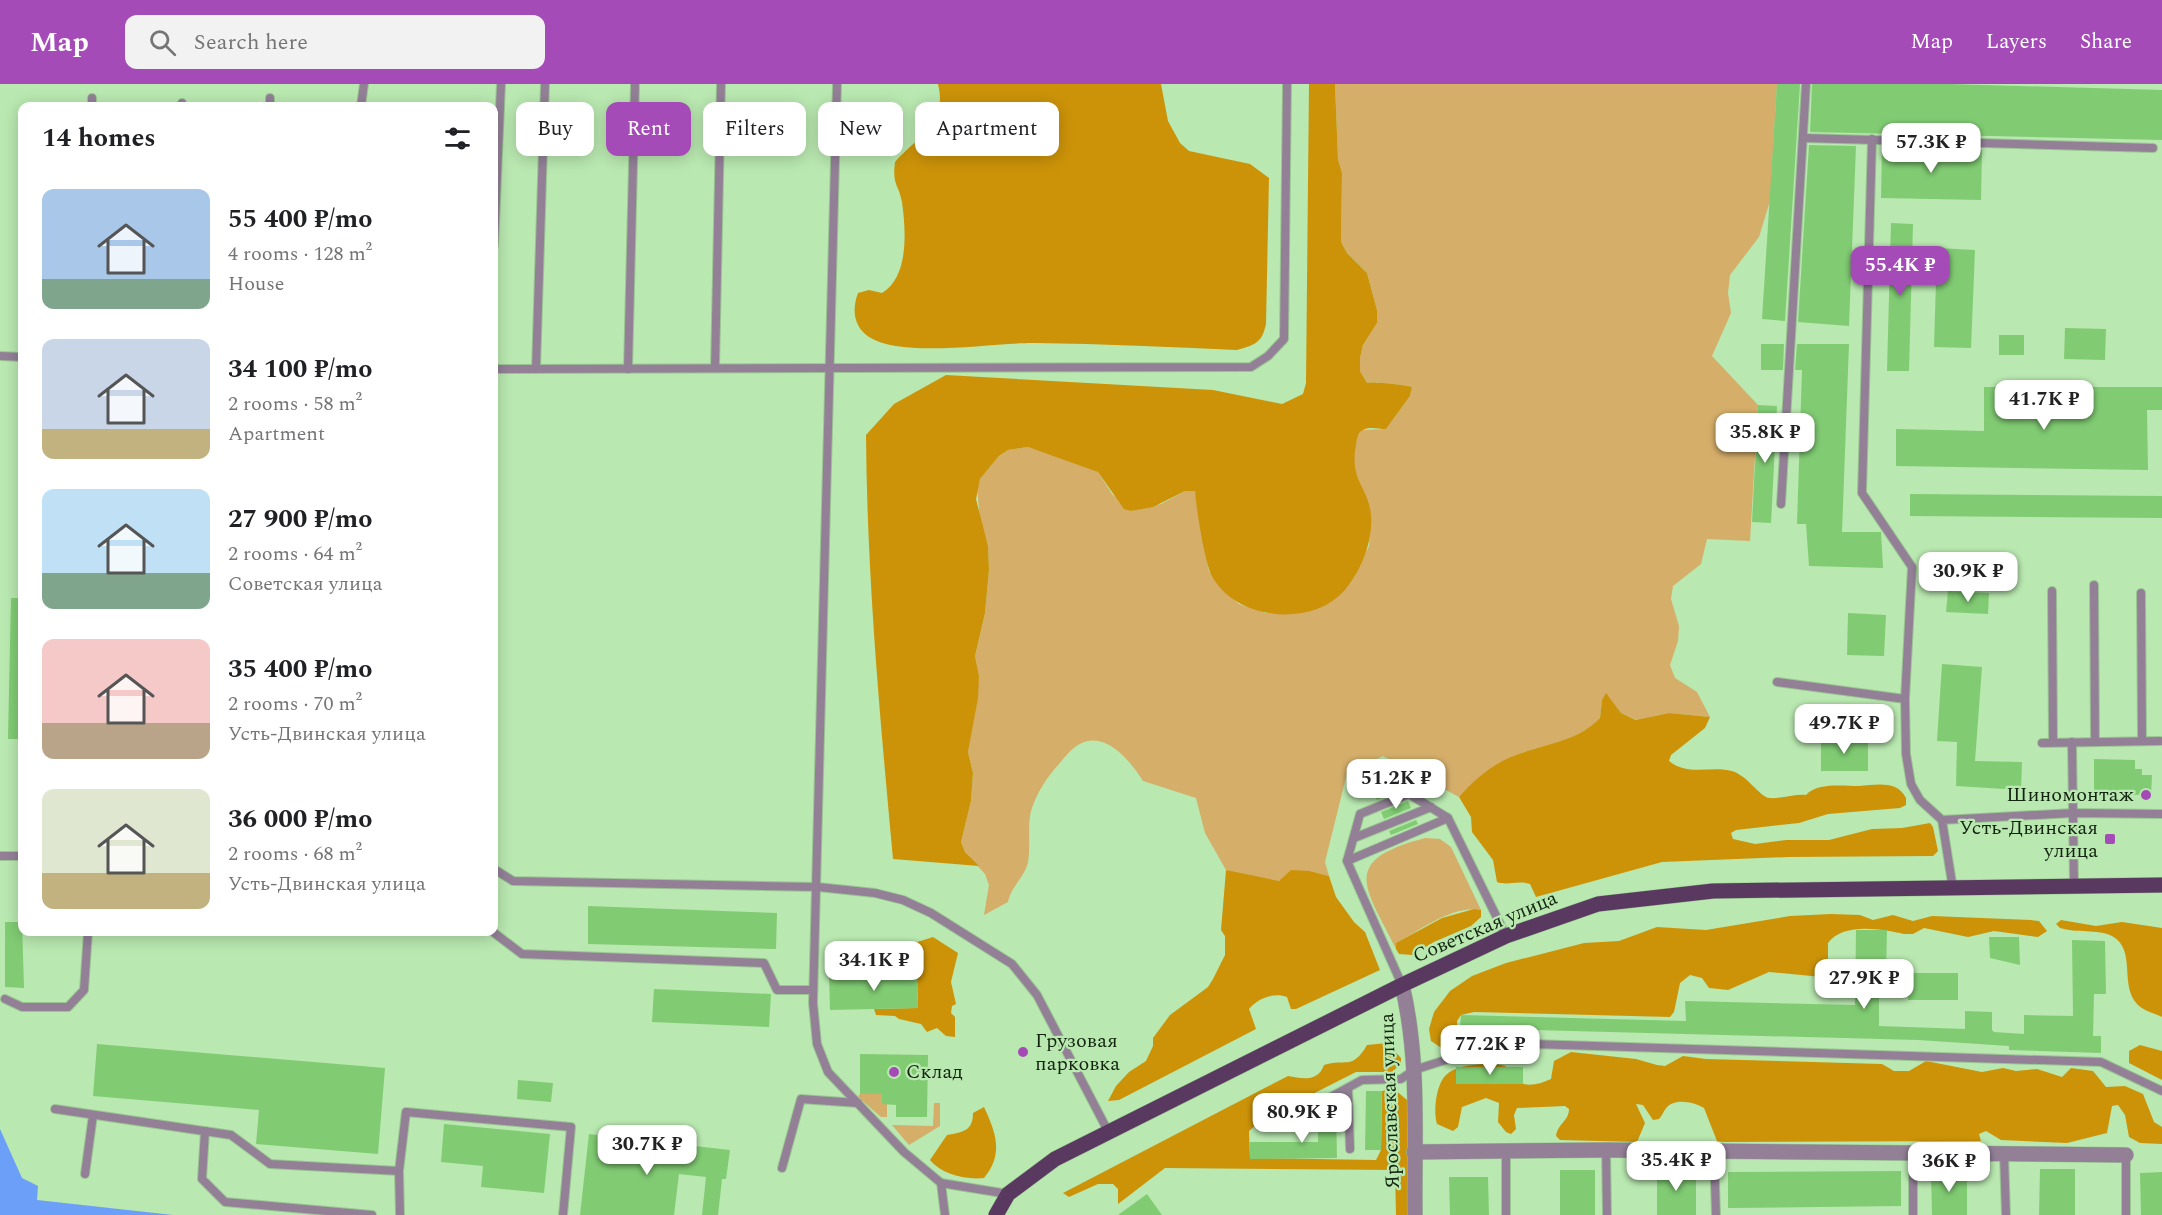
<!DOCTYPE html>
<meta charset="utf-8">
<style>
body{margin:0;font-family:Spectral,serif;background:#f2f2f2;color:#202124;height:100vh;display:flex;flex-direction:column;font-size:22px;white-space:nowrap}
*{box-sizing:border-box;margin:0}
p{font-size:20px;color:#757577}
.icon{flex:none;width:33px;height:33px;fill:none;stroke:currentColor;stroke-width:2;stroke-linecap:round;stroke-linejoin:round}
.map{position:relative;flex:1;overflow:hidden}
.details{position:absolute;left:18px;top:18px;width:480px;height:834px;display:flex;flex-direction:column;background:#fff;border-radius:12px;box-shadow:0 3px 15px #0003}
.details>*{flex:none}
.banner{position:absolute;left:516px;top:18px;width:570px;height:54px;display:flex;gap:12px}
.price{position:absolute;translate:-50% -51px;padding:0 14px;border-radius:12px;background:#fff;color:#222;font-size:20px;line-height:39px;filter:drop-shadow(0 2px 3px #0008)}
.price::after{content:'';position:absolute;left:50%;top:36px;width:18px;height:14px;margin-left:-9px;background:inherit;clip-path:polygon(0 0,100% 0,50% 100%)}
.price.current{background:#a54bb7;color:#fff}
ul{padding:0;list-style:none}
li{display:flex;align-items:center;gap:18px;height:150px;padding:0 24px}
li span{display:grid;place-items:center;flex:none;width:168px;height:120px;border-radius:12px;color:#555}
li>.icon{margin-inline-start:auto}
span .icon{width:72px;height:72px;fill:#fffc;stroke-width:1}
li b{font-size:26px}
h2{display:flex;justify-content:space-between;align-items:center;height:72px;padding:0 24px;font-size:26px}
.tag{padding:0 21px;border-radius:12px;background:#fff;box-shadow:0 3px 15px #0003;font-size:21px;line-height:54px}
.tag.current{background:#a54bb7;color:#fff}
header{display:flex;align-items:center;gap:36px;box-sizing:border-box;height:84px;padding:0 30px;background:#a54bb7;color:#fff}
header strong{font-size:28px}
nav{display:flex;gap:33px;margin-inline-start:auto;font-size:21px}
.search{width:420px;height:54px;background:#f2f2f2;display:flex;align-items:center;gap:15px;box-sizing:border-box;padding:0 21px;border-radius:12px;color:#757577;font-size:22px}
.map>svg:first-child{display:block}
.green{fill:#d5ae6a}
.forest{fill:#cc9309}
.water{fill:#6b9ff8}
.building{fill:#81cc73}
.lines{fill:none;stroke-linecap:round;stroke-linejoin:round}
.service-casing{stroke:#9bc593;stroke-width:10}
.minor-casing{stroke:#9bc593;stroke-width:16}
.primary-casing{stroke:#9bc593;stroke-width:16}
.service{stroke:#938097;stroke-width:8}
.minor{stroke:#938097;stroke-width:15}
.primary{stroke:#593960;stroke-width:15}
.poi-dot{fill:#a54bb7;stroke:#b9e8b0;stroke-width:2}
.labels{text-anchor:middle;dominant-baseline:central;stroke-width:4.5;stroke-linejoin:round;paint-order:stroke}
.poi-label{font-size:20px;fill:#132510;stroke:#b9e8b0;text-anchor:end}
.street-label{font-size:20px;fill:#132510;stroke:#b9e8b0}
</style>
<header>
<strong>Map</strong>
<div class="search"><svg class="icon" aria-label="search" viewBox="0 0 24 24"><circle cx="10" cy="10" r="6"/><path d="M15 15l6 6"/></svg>Search here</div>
<nav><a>Map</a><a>Layers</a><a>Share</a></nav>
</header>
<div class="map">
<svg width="2162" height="1131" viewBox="0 0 2162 1131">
<rect width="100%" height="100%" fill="#b9e8b0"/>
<!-- green -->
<g class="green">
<path d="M1335,0H1777L1770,117L1759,153L1730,191L1728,209L1731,229L1712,272L1758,321L1750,457L1707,455L1701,480L1673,502L1671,515L1679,542L1678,557L1670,581L1675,594L1697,608L1710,633L1669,629L1637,636L1621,629L1606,610L1602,616L1600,634C1579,656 1552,659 1524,668C1498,677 1477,693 1459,713L1383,672L1347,689L1325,778L1329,792L1310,787L1278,797H1268L1226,786L1205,749L1196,714L1143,697C1131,678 1105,644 1078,661C1071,665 1064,674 1059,680C1047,693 1036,710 1031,727C1027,744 1031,761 1028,778C1025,793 1011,802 1008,818L984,831L989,801L985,790L965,768L961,758L971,717L973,689L968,668L979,593L975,572L985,529L989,486L988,462L980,436L977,404L980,395L999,372L1008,366L1028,363L1083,381L1098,388L1112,410L1131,427L1161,420L1185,407H1195L1209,487L1225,508L1239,520L1265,529L1288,530L1315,524L1334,515L1354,490L1369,462L1371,431L1353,380L1354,368L1357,352L1362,346L1386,345L1410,312L1412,303C1408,301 1371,297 1367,299L1360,287V274L1363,261L1377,239V226L1367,189L1347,169L1341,158L1342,89L1338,75Z"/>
<path d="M1425,754L1440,755L1451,763L1481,826C1453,821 1420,846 1397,859L1396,865C1366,803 1338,777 1425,754Z"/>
<polygon points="882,1008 882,1020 887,1020 887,1033 881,1033 858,1013 860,1010"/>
<polygon points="934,1019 940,1019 940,1042 909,1061 892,1041 933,1042"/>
</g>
<!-- forest -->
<g class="forest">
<path d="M938,0H1161L1168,37L1180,59L1189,67L1250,80L1269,94L1266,240C1262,259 1255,261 1237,266C1170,263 1103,260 1036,259C995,258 904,275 869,253C853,242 852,225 858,209L869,206L882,209C909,193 906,147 902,118C899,100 892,102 895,78C918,51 948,42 938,0Z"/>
<path d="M1309,0H1335L1338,75L1342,89L1341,158L1347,169L1367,189L1377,226V239L1363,261L1360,274V287L1367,299C1371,297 1408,301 1412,303L1410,312L1386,345C1379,345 1369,342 1363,346C1357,349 1357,355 1356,361C1349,396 1369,404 1371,431C1373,458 1361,487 1344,507C1311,544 1235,536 1212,492C1205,480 1196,423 1195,407H1185L1153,423L1131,427L1124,425L1098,388L1028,363L1008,366L999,372L980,395L976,415L988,462L989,486L985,529L975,572L979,592L978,614L968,668L973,689L971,717L961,758L965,768L979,782L893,775C880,634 867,493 866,351L894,320L946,291L1213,306L1282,320L1303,310L1306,299Z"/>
<path d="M1606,609L1621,629L1636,636L1669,629L1710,633L1705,644L1671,671L1669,677C1689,693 1711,681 1732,687C1748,692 1759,712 1769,714C1781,715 1794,710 1806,711C1817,698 1844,702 1859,702C1876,701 1897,696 1906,714V721L1900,724L1828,730L1799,739L1736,746L1731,749L1733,755L1755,760L1786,756H1829L1872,745L1902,744L1930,739L1933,743L1938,767L1933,772L1789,773L1662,778L1536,813L1530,800C1518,796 1507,802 1497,798L1493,776L1472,748L1471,733L1459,713C1474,696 1490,682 1511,673C1541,660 1576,659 1600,634L1602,616Z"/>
<path d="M1226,786L1279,797L1291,786L1310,787L1329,792L1336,813L1354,838L1365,848L1380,886L1296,925H1291L1287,913C1274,908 1258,914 1249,925L1256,945L1119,1016L1108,1017L1116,1002L1129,988L1146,977L1153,962V954L1170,931L1208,903L1213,895L1225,871V852L1221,846Z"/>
<polygon points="1474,825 1481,826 1481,833 1471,842 1434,858 1412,871 1399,870 1396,865 1396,859 1442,834"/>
<path d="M1831,830L1860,831L1873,836L1893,831L1913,837L1932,832L2031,836L2039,837L2047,847L2038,853L1994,847L1968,853L1924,844L1913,850H1904C1882,845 1843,838 1828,859V881L1822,893L1769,888L1728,906L1709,904L1702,894L1690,891L1680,899L1674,928L1670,933L1474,928L1461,931L1457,937L1458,961L1440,963L1431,957L1429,945L1434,928L1450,907L1472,892L1506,879L1584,859L1619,857L1657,843L1706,846L1790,832Z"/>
<path d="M2061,836L2096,842L2122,838L2162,844V933C2154,929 2144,927 2137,920C2119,900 2137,866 2112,852C2098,845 2076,849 2060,844L2056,840Z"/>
<polygon points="933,853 958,869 951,898 956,920 952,922 951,929 955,933 955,953 946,952 937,944 927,948 921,940 899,935 895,932 876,931 874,925 918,924 917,890 911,860"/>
<path d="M1387,959L1401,974V980L1392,988H1356L1263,1035L1249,1047L1250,1074L1376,1076L1381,1066L1382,1007L1394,1005L1407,1016L1409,1131H1396L1395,1086L1165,1084L1118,1120V1105L1113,1100H1098L1069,1113L1063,1109L1288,992C1303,995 1318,998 1324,981C1345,974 1352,987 1367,961Z"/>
<polygon points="2140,961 2162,967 2162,996 2129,979 2129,967"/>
<path d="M1571,968L1636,975L1657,981L1665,982L1683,972L1706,975L1882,980L1894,987H1909L1926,977L1982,988L2003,984L2016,987L2037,985L2062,993L2071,984L2093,987L2106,1003L2125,1002L2143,1010L2154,1038L2162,1043V1060L2140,1059L2129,1053L2125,1031L2118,1021L2112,1022L2107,1049L2067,1059L2001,1056L1986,1047L1979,1050L1981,1057L1724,1058L1717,1057L1704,1024C1694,1018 1676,1014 1667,1023C1664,1026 1662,1032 1659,1035L1653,1036L1643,1021L1636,1020L1645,1039L1637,1058L1560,1056L1556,1052C1558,1039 1569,1037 1569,1025L1565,1022L1517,1024L1514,1031L1516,1045L1511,1050L1506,1048L1498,1038L1499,1019L1486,1014L1462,1023L1458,1043L1453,1047L1437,1040C1433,1028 1436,1000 1446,991C1457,980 1490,978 1505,982C1514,1004 1532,1004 1551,995L1554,977Z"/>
<path d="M984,1023C996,1049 1004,1070 984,1094C965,1096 941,1090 930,1076L947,1051C963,1048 973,1047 973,1029Z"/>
</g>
<!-- water -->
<polygon class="water" points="0,1045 22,1094 38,1102 37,1116 173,1131 0,1131"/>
<!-- building -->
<g class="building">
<polygon points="1777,0 1800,0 1785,237 1762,235"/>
<polygon points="1812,0 1950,0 2162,6 2162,56 1810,48"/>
<polygon points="1809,61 1856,62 1849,242 1798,238"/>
<polygon points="1882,63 1982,66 1981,116 1881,114"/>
<polygon points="1891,139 1913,140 1909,287 1887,287"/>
<polygon points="1937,164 1975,166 1971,264 1934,263"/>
<polygon points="2065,244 2106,245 2105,276 2064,275"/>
<rect x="1999" y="251" width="25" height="20"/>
<polygon points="1761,260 1784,260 1783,286 1761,286"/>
<polygon points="1797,260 1849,260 1842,448 1881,448 1883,484 1809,482 1806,440 1797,440 1802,286 1795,286"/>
<polygon points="1984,303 2162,303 2162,326 2147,326 2148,386 1896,382 1896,345 1984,347"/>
<polygon points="1758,321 1777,322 1771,439 1752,438"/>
<polygon points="1910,410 2162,412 2162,434 1910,432"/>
<polygon points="1948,507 1989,509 1988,530 1946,528"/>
<polygon points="11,514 22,514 22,655 8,655"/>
<polygon points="1848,529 1886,531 1884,572 1847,571"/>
<polygon points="1942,580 1982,583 1975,677 2022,678 2021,706 1956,702 1957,658 1937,657"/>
<polygon points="1821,655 1868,656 1868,687 1821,687"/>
<polygon points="2094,675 2135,676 2135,685 2142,685 2142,691 2152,691 2151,711 2094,710"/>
<polygon points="1400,697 1404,705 1377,716 1373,708"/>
<polygon points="1408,717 1411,724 1384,735 1381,728"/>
<polygon points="1416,736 1418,740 1391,751 1389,747"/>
<polygon points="588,822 777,829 776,865 588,860"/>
<polygon points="5,838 22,838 24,904 5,903"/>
<polygon points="1856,846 1887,846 1886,889 1958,889 1958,916 1908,916 1907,907 1879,906 1879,942 1965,945 1965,927 1992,928 1992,946 1994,948 2024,950 2024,931 2073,932 2072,856 2105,857 2106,910 2094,910 2093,952 2101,952 2101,969 2009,966 2009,962 1918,956 1460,944 1461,931 1686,937 1685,917 1855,921"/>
<polygon points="1989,853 2019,853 2020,881 1990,874"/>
<polygon points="917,890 918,924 830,926 829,892"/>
<polygon points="654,905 771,910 769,943 652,938"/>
<polygon points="97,960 385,984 378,1070 256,1060 259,1026 93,1012"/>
<polygon points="860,970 928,971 927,1033 896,1033 896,1021 882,1020 882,1010 860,1010"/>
<rect x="1456" y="983" width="67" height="17"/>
<polygon points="518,996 553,999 551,1018 517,1015"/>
<polygon points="1366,1007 1382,1007 1381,1066 1365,1066"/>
<polygon points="1318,1029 1336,1029 1337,1074 1250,1075 1250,1058 1318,1058"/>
<polygon points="444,1040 550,1050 544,1109 481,1103 483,1082 441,1078"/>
<polygon points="589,1050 730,1066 726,1095 722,1095 718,1131 702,1131 706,1093 679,1090 674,1131 580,1131"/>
<polygon points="2040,1085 2075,1085 2075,1131 2039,1131"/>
<rect x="1560" y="1086" width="35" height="45"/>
<rect x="1657" y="1086" width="39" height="45"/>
<polygon points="1901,1087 1901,1122 1728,1124 1728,1088"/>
<polygon points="1931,1088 1967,1088 1967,1131 1932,1131"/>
<polygon points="2162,1088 2162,1131 2141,1131 2140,1089"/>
<polygon points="1449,1093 1488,1093 1489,1131 1450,1131"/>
<polygon points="1147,1110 1162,1131 1118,1131"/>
</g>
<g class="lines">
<!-- service casing -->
<g class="service-casing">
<g id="service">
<polyline points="837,0 813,919 817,960 828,988 904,1068 941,1099 945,1131"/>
<polyline points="92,14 92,22"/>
<polyline points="182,22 182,19"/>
<polyline points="270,22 270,14"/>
<polyline points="361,22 364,0"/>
<polyline points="1803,54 2153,64"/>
<polyline points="1872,55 1862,409 1912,483 1905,615 1906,670 1911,700 1920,716 1942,736"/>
<polyline points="494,161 501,0"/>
<polyline points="0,272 22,273"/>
<polyline points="715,284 721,0"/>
<polyline points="494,285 1251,283 1268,272 1284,255 1287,0"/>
<polyline points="536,285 545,0"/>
<polyline points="628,285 635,0"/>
<polyline points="1781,420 1806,0"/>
<polyline points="2094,501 2095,658"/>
<polyline points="2052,507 2053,658"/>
<polyline points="2141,509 2142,657"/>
<polyline points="1777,598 1905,615"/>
<polyline points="2072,658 2074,802"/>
<polyline points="2042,659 2160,657"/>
<polyline points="1354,754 1431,723"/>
<polyline points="0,772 22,772"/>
<polyline points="1347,777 1448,734"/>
<polyline points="494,785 513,797 818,803 875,809 903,816 931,829 1012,880 1037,911 1109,1049"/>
<polyline points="1953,805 1942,736 2073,729 2162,730"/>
<polyline points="493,848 522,870 764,879 777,906 813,906"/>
<polyline points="1402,901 1347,777 1360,730 1409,710 1448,734 1506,852"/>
<polyline points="5,915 22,923 68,923 84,906 88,848"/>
<polyline points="1348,1004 1350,1065"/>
<polyline points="55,1025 231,1051 270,1080 399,1087"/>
<polyline points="1276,1043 1362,996 1401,995 1414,986 1499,959 2101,978 2162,1007"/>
<polyline points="205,1047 202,1095 225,1118 372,1131"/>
<polyline points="1506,1066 1506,1131"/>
<polyline points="1606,1066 1607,1131"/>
<polyline points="1714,1068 1716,1131"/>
<polyline points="2004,1071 2006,1131"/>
<polyline points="2126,1071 2126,1131"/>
<polyline points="782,1084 801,1015 858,1019"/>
<polyline points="85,1090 93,1031"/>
<polyline points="941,1099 1008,1110"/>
<polyline points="400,1131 399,1087 406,1028 571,1043 563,1131"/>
<polyline points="1913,1131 1913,1068"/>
</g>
</g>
<!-- minor casing -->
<g class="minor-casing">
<g id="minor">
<path d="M1402,901C1420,975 1414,1055 1415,1131"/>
<polyline points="1414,1068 1606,1066 2126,1071"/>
</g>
</g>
<!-- primary casing -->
<g class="primary-casing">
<polyline id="primary" points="996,1131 1008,1110 1055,1075 1402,901 1506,852 1598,820 1713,807 2162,801"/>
</g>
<!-- service -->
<use href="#service" class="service"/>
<!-- minor -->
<use href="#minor" class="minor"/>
<!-- primary -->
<use href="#primary" class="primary"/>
</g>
<!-- markers -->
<g class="poi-dot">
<circle cx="2146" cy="711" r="6"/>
<rect x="2104" y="749" width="12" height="12" rx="3"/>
<circle cx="1023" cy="968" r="6"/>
<circle cx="894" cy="988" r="6"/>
</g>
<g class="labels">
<!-- poi labels -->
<g class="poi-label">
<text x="2134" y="711">Шиномонтаж</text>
<text x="2098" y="744">Усть-Двинская<tspan x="2098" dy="23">улица</tspan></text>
<text x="1035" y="957" text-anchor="start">Грузовая<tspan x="1035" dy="23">парковка</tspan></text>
<text x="906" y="988" text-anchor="start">Склад</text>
</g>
<!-- street labels -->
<g class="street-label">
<text transform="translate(1485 843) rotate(-23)">Советская улица</text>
<text transform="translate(1390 1017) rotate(-92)">Ярославская улица</text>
</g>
</g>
</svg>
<b class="price" style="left:1931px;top:90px">57.3K ₽</b>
<b class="price current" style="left:1900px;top:213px">55.4K ₽</b>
<b class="price" style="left:2044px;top:347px">41.7K ₽</b>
<b class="price" style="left:1765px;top:380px">35.8K ₽</b>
<b class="price" style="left:1968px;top:519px">30.9K ₽</b>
<b class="price" style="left:1844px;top:671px">49.7K ₽</b>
<b class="price" style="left:1396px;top:726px">51.2K ₽</b>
<b class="price" style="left:874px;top:908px">34.1K ₽</b>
<b class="price" style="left:1864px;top:926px">27.9K ₽</b>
<b class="price" style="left:1490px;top:992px">77.2K ₽</b>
<b class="price" style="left:1302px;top:1060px">80.9K ₽</b>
<b class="price" style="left:647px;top:1092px">30.7K ₽</b>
<b class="price" style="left:1676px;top:1108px">35.4K ₽</b>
<b class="price" style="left:1949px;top:1109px">36K ₽</b>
<div class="banner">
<a class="tag">Buy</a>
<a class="tag current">Rent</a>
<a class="tag">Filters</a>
<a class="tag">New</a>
<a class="tag">Apartment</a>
</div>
<section class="details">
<h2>14 homes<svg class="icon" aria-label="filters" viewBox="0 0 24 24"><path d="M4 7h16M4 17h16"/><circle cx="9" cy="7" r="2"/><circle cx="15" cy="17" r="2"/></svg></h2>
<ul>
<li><span style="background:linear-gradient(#a9c7e8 75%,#7fa58c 0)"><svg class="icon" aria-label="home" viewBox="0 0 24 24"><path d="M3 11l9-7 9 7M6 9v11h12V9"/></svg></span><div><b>55 400 ₽/mo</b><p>4 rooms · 128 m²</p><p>House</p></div></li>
<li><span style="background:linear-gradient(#c9d6e8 75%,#c2b280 0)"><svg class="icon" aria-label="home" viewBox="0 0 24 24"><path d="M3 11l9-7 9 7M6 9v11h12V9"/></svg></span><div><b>34 100 ₽/mo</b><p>2 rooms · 58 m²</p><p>Apartment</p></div></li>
<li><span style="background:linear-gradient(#bfe0f5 70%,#7fa58c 0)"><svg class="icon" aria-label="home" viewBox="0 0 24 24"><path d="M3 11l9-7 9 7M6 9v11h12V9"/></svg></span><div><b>27 900 ₽/mo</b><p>2 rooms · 64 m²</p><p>Советская улица</p></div></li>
<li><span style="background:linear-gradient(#f6c9c9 70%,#b9a48a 0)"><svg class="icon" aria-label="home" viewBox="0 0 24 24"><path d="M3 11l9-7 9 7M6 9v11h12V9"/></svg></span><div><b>35 400 ₽/mo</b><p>2 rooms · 70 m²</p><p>Усть-Двинская улица</p></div></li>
<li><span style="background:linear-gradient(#dfe7d0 70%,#c2b280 0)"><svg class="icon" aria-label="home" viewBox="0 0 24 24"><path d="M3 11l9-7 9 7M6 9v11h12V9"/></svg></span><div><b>36 000 ₽/mo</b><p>2 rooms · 68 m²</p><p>Усть-Двинская улица</p></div></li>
</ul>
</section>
</div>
